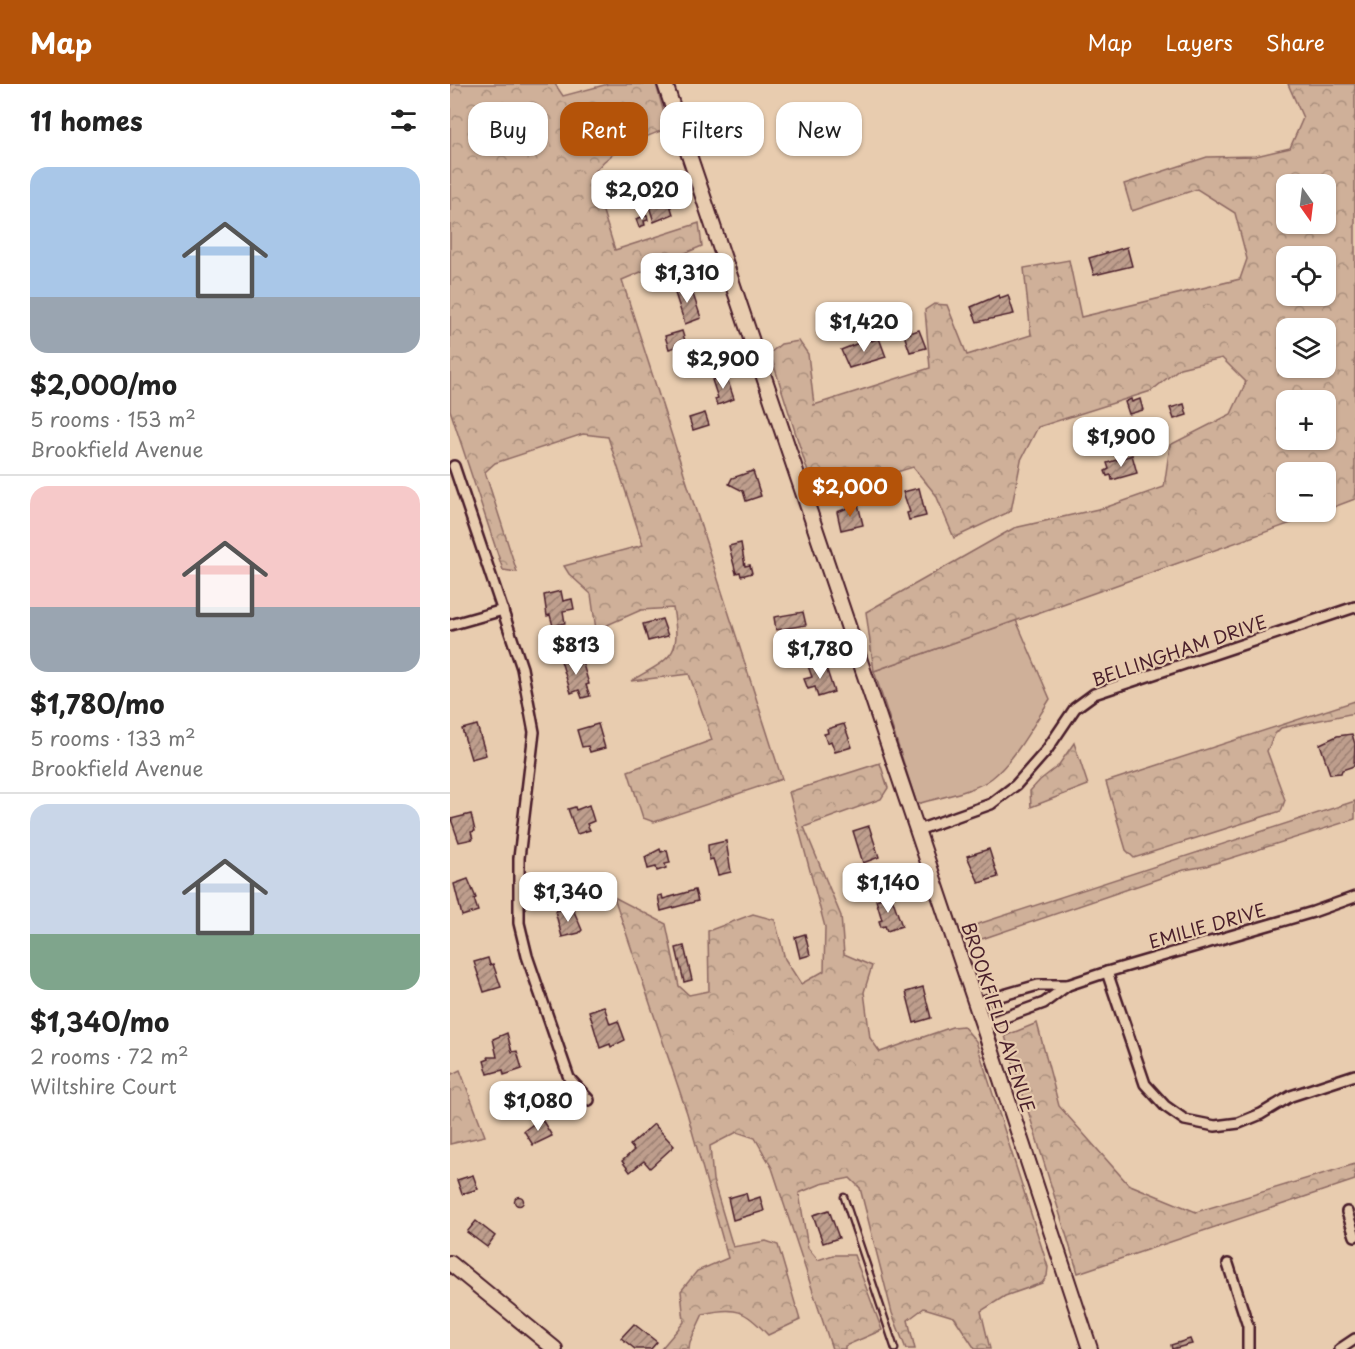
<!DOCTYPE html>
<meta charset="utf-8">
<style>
body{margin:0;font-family:"Playpen Sans",sans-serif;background:#f2f2f2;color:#222;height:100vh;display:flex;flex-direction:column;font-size:22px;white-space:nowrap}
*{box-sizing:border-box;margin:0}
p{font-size:20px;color:#767676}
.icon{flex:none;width:33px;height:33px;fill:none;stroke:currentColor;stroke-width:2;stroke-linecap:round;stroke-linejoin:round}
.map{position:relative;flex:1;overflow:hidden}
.drawer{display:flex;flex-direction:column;background:#fff;width:450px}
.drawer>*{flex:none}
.guide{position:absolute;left:18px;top:18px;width:570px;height:54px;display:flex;gap:12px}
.needle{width:39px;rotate:166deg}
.tools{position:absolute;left:826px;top:90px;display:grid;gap:12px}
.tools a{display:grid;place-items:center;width:60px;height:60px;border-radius:12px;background:#fff;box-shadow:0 2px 4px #0004;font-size:30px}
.price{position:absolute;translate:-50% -51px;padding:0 14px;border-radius:12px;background:#fff;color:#222;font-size:20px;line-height:39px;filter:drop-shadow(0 2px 3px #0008)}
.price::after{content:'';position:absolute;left:50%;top:36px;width:18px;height:14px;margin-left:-9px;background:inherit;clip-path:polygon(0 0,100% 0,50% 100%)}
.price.on{background:#b45309;color:#fff}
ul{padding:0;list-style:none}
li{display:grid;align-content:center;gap:12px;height:318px;padding:0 30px}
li+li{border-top:2px solid #e0e0e0}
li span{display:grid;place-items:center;height:186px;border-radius:18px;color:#555}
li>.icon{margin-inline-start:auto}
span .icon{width:108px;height:108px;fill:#fffc;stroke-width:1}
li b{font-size:26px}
h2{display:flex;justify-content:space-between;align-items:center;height:72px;padding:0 30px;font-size:26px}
.tag{padding:0 21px;border-radius:18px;background:#fff;box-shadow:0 2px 4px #0004;font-size:21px;line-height:54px}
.tag.on{background:#b45309;color:#fff}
header{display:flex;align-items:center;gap:36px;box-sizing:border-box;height:84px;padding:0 30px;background:#b45309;color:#fff}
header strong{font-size:28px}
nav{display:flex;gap:33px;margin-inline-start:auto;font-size:21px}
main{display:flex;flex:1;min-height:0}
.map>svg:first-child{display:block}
.grass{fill:#cfb099;stroke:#8c6862;stroke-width:1.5}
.forest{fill:url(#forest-crowns);stroke:#8c6862;stroke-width:1.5;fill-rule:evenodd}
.building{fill:url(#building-hatch);stroke:#4a1f2b;stroke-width:1.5}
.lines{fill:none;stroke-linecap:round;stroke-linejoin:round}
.service-casing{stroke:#4a1f2b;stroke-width:9}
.minor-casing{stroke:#4a1f2b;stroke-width:14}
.secondary-casing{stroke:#4a1f2b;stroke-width:18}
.service{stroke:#e8ccaf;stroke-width:4.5}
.minor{stroke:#e8ccaf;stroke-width:9}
.secondary{stroke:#e8ccaf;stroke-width:14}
.labels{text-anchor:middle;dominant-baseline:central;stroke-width:4.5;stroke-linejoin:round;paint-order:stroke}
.street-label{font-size:18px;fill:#4a1f2b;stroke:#e8ccaf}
</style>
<header>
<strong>Map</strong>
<nav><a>Map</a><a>Layers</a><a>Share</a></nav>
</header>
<main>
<section class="drawer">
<h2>11 homes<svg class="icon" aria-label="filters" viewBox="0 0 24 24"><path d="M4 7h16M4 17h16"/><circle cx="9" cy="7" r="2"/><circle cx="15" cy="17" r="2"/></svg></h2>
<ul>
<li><span style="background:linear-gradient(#a9c7e8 70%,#9aa5b1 0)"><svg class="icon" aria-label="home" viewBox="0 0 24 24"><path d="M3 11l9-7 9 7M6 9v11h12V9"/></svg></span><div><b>$2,000/mo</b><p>5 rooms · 153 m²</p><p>Brookfield Avenue</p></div></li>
<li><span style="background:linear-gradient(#f6c9c9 65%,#9aa5b1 0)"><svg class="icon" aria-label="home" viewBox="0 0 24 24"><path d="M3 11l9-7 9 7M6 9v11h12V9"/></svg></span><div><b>$1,780/mo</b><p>5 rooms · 133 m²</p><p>Brookfield Avenue</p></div></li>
<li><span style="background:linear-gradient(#c9d6e8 70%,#7fa58c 0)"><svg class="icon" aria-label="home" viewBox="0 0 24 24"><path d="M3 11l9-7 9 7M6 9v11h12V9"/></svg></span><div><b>$1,340/mo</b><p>2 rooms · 72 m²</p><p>Wiltshire Court</p></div></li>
</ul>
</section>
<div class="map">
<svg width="905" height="1265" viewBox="0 0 905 1265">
<defs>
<pattern id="forest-crowns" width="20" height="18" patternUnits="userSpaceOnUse" patternTransform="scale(1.5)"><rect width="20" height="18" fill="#cfb099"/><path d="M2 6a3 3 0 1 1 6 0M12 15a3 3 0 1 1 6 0" fill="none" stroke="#aa8f7d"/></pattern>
<pattern id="building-hatch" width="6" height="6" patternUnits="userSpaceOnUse" patternTransform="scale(1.5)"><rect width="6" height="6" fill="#be9e8d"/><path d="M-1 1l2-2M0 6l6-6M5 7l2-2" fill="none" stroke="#9c8073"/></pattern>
</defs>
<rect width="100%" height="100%" fill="#e8ccaf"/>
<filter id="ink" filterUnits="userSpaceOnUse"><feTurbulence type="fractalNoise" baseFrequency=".0167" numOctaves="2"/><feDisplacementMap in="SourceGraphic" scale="12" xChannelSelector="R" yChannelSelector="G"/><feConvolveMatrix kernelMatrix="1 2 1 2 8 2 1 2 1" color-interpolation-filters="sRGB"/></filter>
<g filter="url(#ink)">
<!-- grass -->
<path class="grass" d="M566,536L600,615C584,640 565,676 542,694C526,707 488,714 467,720L424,587Z"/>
<!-- forest -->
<g class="forest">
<path d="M0,0H105L113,12L158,0H206L218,44C191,55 158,65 142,92L165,166L249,139L252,162L172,196L332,695L204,738L193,734L178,687L262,656L239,590L181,597C221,573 232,574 223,524L191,526L146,546L141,510L119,490L114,482L193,461L158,353L133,350L45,379L35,388L67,488L53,486L0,326Z"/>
<path d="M838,0H905V415L876,426V388H837V428H872L424,587L416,528L564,444L657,423L714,403L720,361L781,330L796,298L772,274L730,284L701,307L588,343L571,376L561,427L504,454L486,411L463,383L375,410L363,404L320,269L331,260L349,257L358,270L364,321L480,284L475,226L484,220L497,221L517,271L581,251L574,184L619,176L631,233L790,195L797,175L785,129L747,105L682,127L674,100L757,73L806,72L840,64L853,34ZM876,100V140H837V100ZM876,172V212H837V172ZM837,244H876V284H837ZM876,316V356H837V316Z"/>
<polygon points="905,617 905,629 831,644 825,650 817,667 835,716 831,727 684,774 676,766 656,698"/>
<polygon points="624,659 638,701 581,723 580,707 590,696 608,682"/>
<path d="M430,679L438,704L431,715L354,743L391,832L394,870L422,882L414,908L420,954L430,968L502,943L513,942L526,957L598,1183L597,1192L592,1199L555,1212L531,1227L540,1265H525L504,1233L474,1224L458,1236L465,1265H456L442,1229L410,1104L400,1094L371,1100L349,1109L358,1164L368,1176L383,1171H404L432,1246L395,1262V1265H382L322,1084L305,1054L287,1048L260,1062L263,1096L283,1163L316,1157L328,1161L350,1236L318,1251C295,1226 286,1222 253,1230L240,1258L239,1265H211L234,1238L231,1207L247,1187L278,1174L237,1029L164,813L216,840L229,902L239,911L259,907L258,847L303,830L325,836L335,875L351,900L374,887L375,843L339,708Z"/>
<polygon points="905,717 905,735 756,782 734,786 523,858 516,844"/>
<polygon points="587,939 609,1022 678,1100 746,1128 905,1080 905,1096 628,1189 555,952"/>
<polygon points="10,986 35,1052 0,1060 0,991"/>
</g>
<!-- building -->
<g class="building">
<polygon points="214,102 223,130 204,138 197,116 192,118 189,108"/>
<polygon points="197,131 198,136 194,137 195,141 189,143 186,135"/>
<polygon points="677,163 682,182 644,191 639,174"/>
<polygon points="240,201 251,234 235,240 224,206"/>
<polygon points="549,211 550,214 558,211 564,230 527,238 521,223"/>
<polygon points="469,246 476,264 460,268 454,251"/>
<polygon points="232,247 236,260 219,265 215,252"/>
<polygon points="421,254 422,257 429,254 436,273 399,284 391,266"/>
<polygon points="276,291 284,315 267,321 265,315 268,314 262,296"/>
<polygon points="681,315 682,318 690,315 693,326 679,330 675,318"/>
<polygon points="734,320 737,331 724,335 720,324"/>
<polygon points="255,329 259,341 243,346 239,334"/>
<polygon points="682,371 687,389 662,396 661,391 657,392 655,387 659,385 657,379"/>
<polygon points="303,387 311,412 296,417 293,407 279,400 282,394"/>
<polygon points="469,404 476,432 459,436 457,429 460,428 453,408"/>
<polygon points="408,420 413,441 391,446 387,428"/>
<polygon points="291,459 295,482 300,481 302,489 291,492 290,488 286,489 279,462"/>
<polygon points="111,507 113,517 122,515 124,525 113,527 115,539 103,542 100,531 97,532 94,511"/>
<polygon points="353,528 356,541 326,546 324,533"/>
<polygon points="212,535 218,552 198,557 193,540"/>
<polygon points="124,572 126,579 132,577 139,600 136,601 140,612 132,614 129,606 121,609 111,577"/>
<polygon points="374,577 384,608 368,613 365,603 358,605 354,595 362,593 358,582"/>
<polygon points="148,640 155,664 140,668 138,662 132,663 127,646"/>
<polygon points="394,640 402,663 385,668 381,657 377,659 374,650 378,649 377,645"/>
<polygon points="27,641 36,671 21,675 12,645"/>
<polygon points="902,650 905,660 904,682 892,686 891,689 880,690 870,660 887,652"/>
<polygon points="139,721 144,737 137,740 140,746 127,750 118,725 125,723 126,726"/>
<polygon points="21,730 25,747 21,748 23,755 9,758 1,735"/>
<polygon points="419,742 429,773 413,779 403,747"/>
<polygon points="276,757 281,788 268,791 263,775 259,776 258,761"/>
<polygon points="210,765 211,768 217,766 220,779 215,780 216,784 207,787 206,783 198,785 195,773"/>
<polygon points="539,765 548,793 529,799 517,772"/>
<polygon points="18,795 26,814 24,815 28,827 12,832 4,800"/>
<polygon points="245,806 248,817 211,827 208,812 212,811 213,815"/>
<polygon points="441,811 452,842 437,847 435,842 431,843 429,837 432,836 426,816"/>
<polygon points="112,825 113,828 123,825 132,846 129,849 112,853 105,827"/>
<polygon points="355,850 360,871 350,874 345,853"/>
<polygon points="234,862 242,896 234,898 226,864"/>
<polygon points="38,874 40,881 43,880 51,903 34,908 24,878"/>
<polygon points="473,903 481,934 464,939 456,908"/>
<polygon points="154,922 160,940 168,937 175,956 161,963 160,960 150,964 139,927"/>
<polygon points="57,949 62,968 67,967 72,985 54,991 53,986 38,990 34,977 39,975 38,973 47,973 43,955"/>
<polygon points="91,1034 102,1052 83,1061 74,1047"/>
<polygon points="204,1040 224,1062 200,1084 194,1077 180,1088 172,1077 184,1066 180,1061"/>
<polygon points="23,1091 28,1105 12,1110 7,1096"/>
<polygon points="296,1109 298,1117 310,1113 314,1127 283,1136 278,1114"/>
<circle cx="69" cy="1117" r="4.5"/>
<polygon points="379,1126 389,1154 373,1159 363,1131"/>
<polygon points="26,1137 45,1152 37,1163 17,1148"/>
<polygon points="184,1240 207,1258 201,1265 185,1265 171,1254"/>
<polygon points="740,1255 742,1260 722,1265 721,1261"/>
</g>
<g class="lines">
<!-- service casing -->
<g class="service-casing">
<polyline id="service" points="394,1113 445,1265"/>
</g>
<!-- minor casing -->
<g class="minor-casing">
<g id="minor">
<polyline points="4,382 72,584 84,648 69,774 69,839 77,872 119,994 139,1016"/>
<polyline points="0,541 53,526"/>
<polyline points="468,746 541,720 566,701 596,667 625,624 644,610 905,523"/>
<polyline points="657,888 695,1000 715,1022 735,1036 765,1042 789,1039 811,1030 841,1012 905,991"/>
<polyline points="526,919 588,901 618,901"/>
<polyline points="533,941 594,919 618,901 657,888 863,828 905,813"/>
<polyline points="897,1128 905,1152"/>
<polyline points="778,1180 798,1242 798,1265"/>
<polyline points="890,1265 905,1255"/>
</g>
</g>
<!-- secondary casing -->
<g class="secondary-casing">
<g id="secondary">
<polyline points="215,0 533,941 640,1265"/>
<polyline points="0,1179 105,1265"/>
</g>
</g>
<!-- service -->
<use href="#service" class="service"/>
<!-- minor -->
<use href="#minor" class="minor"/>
<!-- secondary -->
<use href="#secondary" class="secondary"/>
</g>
</g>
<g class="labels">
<!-- street labels -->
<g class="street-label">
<text transform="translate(729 566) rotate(-19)">BELLINGHAM DRIVE</text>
<text transform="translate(757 841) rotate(-16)">EMILIE DRIVE</text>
<text transform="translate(549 933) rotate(72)">BROOKFIELD AVENUE</text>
</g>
</g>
</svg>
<div class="tools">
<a><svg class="needle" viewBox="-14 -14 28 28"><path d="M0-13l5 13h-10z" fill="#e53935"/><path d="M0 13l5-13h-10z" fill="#767676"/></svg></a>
<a><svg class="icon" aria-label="locate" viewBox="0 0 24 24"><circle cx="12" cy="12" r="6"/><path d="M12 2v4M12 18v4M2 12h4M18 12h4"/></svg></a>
<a><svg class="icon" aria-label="layers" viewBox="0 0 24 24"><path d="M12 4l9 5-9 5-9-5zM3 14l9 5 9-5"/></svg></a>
<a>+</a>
<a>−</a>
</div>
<b class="price" style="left:192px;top:137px">$2,020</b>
<b class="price" style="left:237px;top:220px">$1,310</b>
<b class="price" style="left:414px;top:269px">$1,420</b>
<b class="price" style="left:273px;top:306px">$2,900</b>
<b class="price" style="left:671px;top:384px">$1,900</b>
<b class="price on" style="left:400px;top:434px">$2,000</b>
<b class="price" style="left:126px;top:592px">$813</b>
<b class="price" style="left:370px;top:596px">$1,780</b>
<b class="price" style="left:438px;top:830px">$1,140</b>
<b class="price" style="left:118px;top:839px">$1,340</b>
<b class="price" style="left:88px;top:1048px">$1,080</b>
<div class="guide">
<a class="tag">Buy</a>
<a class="tag on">Rent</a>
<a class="tag">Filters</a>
<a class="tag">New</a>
</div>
</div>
</main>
